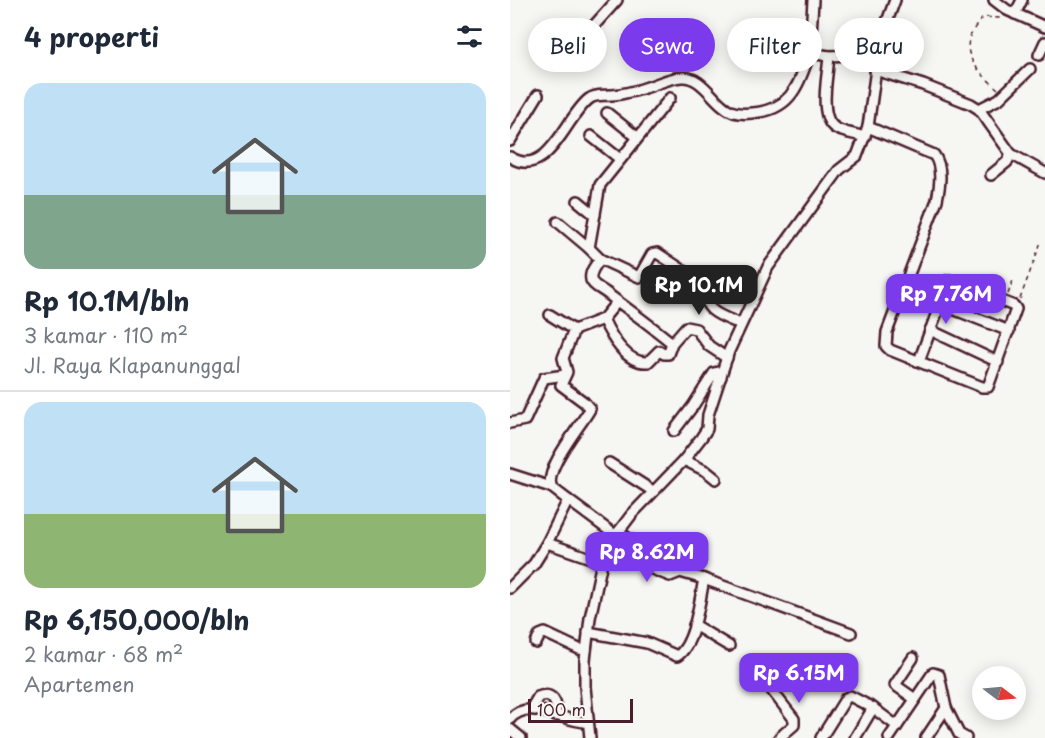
<!DOCTYPE html>
<html lang="id">
<meta charset="utf-8">
<style>
body{margin:0;font-family:"Playpen Sans",sans-serif;background:#f6f6f7;color:#1f2937;height:100vh;display:flex;flex-direction:column;font-size:22px;white-space:nowrap}
*{box-sizing:border-box;margin:0}
p{font-size:20px;color:#747a83}
.icon{flex:none;width:33px;height:33px;fill:none;stroke:currentColor;stroke-width:2;stroke-linecap:round;stroke-linejoin:round}
.map{position:relative;flex:1;overflow:hidden}
.drawer{display:flex;flex-direction:column;background:#fff;width:510px}
.drawer>*{flex:none}
.banner{position:absolute;left:18px;top:18px;width:426px;height:54px;display:flex;gap:12px}
.needle{width:39px;rotate:106deg}
.tools{position:absolute;left:462px;top:666px;display:grid;gap:12px}
.tools a{display:grid;place-items:center;width:54px;height:54px;border-radius:50%;background:#fff;box-shadow:0 3px 15px #0003;font-size:30px}
.scale{position:absolute;left:18px;bottom:15px;width:105px;box-sizing:border-box;padding-left:6px;border:3px solid #4a1f2b;border-top:0;font-size:16px;line-height:21px;white-space:nowrap;color:#4a1f2b;-webkit-text-stroke:4px #f6f6f2;paint-order:stroke}
.price{position:absolute;translate:-50% -51px;padding:0 14px;border-radius:12px;background:#7c3aed;color:#fff;font-size:20px;line-height:39px;filter:drop-shadow(0 2px 3px #0008)}
.price::after{content:'';position:absolute;left:50%;top:36px;width:18px;height:14px;margin-left:-9px;background:inherit;clip-path:polygon(0 0,100% 0,50% 100%)}
.price.active{background:#222;color:#fff}
ul{padding:0;list-style:none}
li{display:grid;align-content:center;gap:12px;height:318px;padding:0 24px}
li+li{border-top:2px solid #e0e1e3}
li span{display:grid;place-items:center;height:186px;border-radius:18px;color:#555}
li>.icon{margin-inline-start:auto}
span .icon{width:108px;height:108px;fill:#fffc;stroke-width:1}
li b{font-size:26px}
h2{display:flex;justify-content:space-between;align-items:center;height:72px;padding:0 24px;font-size:26px}
.pill{padding:0 21px;border-radius:27px;background:#fff;box-shadow:0 3px 15px #0003;font-size:21px;line-height:54px}
.pill.active{background:#7c3aed;color:#fff}
main{display:flex;flex:1;min-height:0}
.map>svg:first-child{display:block}
.lines{fill:none;stroke-linecap:round;stroke-linejoin:round}
.minor-casing{stroke:#4a1f2b;stroke-width:14}
.path{stroke:#4a1f2b;stroke-width:1.5;stroke-dasharray:4.5 4.5;stroke-linecap:butt}
.minor{stroke:#f6f6f2;stroke-width:9}
</style>
<main>
<section class="drawer">
<h2>4 properti<svg class="icon" aria-label="filters" viewBox="0 0 24 24"><path d="M4 7h16M4 17h16"/><circle cx="9" cy="7" r="2"/><circle cx="15" cy="17" r="2"/></svg></h2>
<ul>
<li><span style="background:linear-gradient(#bfe0f5 60%,#7fa58c 0)"><svg class="icon" aria-label="home" viewBox="0 0 24 24"><path d="M3 11l9-7 9 7M6 9v11h12V9"/></svg></span><div><b>Rp 10.1M/bln</b><p>3 kamar · 110 m²</p><p>Jl. Raya Klapanunggal</p></div></li>
<li><span style="background:linear-gradient(#bfe0f5 60%,#8fb573 0)"><svg class="icon" aria-label="home" viewBox="0 0 24 24"><path d="M3 11l9-7 9 7M6 9v11h12V9"/></svg></span><div><b>Rp 6,150,000/bln</b><p>2 kamar · 68 m²</p><p>Apartemen</p></div></li>
</ul>
</section>
<div class="map">
<svg width="535" height="738" viewBox="0 0 535 738">
<rect width="100%" height="100%" fill="#f6f6f2"/>
<filter id="ink" filterUnits="userSpaceOnUse"><feTurbulence type="fractalNoise" baseFrequency=".0167" numOctaves="2"/><feDisplacementMap in="SourceGraphic" scale="12" xChannelSelector="R" yChannelSelector="G"/><feConvolveMatrix kernelMatrix="1 2 1 2 8 2 1 2 1" color-interpolation-filters="sRGB"/></filter>
<g filter="url(#ink)">
<g class="lines">
<!-- minor casing -->
<g class="minor-casing">
<g id="minor">
<polyline points="303,0 300,53 319,56 368,54"/>
<polyline points="484,0 497,10 535,27"/>
<polyline points="505,14 512,0"/>
<polyline points="71,40 107,0"/>
<polyline points="529,55 535,42"/>
<path d="M319,56C318,75 307,120 327,129C335,133 346,134 355,137"/>
<polyline points="365,70 413,85 461,104 469,109 501,154 535,173"/>
<path d="M160,98L90,185L79,248L90,259L129,277L142,254L147,253L194,284L197,289C189,311 215,317 230,324"/>
<polyline points="469,109 489,99 520,69"/>
<polyline points="97,113 127,137"/>
<path d="M358,127L424,155C433,167 430,186 427,200L377,332L376,346L380,350L472,387H478L506,309L504,306L439,280L409,361"/>
<polyline points="81,136 110,159"/>
<polyline points="0,141 28,95"/>
<path d="M0,157C38,181 56,116 79,99C86,94 93,96 101,95C110,95 120,92 128,90C141,87 160,77 172,77C191,76 202,99 216,108C223,114 233,114 242,113C282,110 288,85 300,53"/>
<polyline points="481,175 497,162 501,154"/>
<polyline points="68,201 85,215"/>
<polyline points="48,222 79,248"/>
<path d="M90,259C86,265 79,272 81,280C83,286 90,288 95,292C118,309 140,325 162,343"/>
<polyline points="430,304 499,331"/>
<path d="M40,315L64,330L53,358L57,372L51,385L74,402L80,409C70,427 35,467 41,487L58,500"/>
<path d="M93,319C101,336 116,364 138,362L149,351L154,354H158L162,343L176,327L186,329L199,346L217,358"/>
<polyline points="64,330 93,319 107,302"/>
<polyline points="420,330 488,362"/>
<polyline points="0,423 15,420 34,378 55,375"/>
<polyline points="164,431 183,406 204,373 210,372 211,377"/>
<polyline points="174,460 196,471 206,479"/>
<polyline points="99,463 143,491"/>
<polyline points="0,474 41,487"/>
<polyline points="108,532 139,551 142,569 160,576 170,572 194,579 341,633"/>
<polyline points="37,543 92,562"/>
<polyline points="0,588 24,564 37,543 58,500 105,535"/>
<polyline points="184,625 219,646"/>
<path d="M78,632L137,643L167,656C185,645 190,598 194,579"/>
<polyline points="26,643 30,635 35,633 69,649 76,650"/>
<polyline points="403,658 385,685 405,699"/>
<polyline points="243,678 260,688 284,719 284,725 269,738"/>
<path d="M21,709L28,697C42,691 49,703 45,716"/>
<path d="M0,719C19,696 53,723 78,722"/>
<polyline points="0,729 11,738"/>
<polyline points="80,738 75,687 75,660 80,618 92,562 100,543 122,514 174,460 191,438 197,429 198,415 219,351 258,267 329,170 347,156 358,127 368,54 372,35 385,0"/>
<polyline points="311,738 336,698 340,696 363,708"/>
<polyline points="345,738 363,708 387,726"/>
<polyline points="379,738 423,673 429,675 436,708"/>
<polyline points="416,738 436,708 449,734 456,738"/>
</g>
</g>
<!-- path -->
<g class="path">
<path d="M488,89C463,67 443,47 474,17L489,18L492,15"/>
<polyline points="498,294 504,278"/>
<polyline points="510,299 531,242"/>
</g>
<!-- minor -->
<use href="#minor" class="minor"/>
</g>
</g>
</svg>
<div class="tools">
<a><svg class="needle" viewBox="-14 -14 28 28"><path d="M0-13l5 13h-10z" fill="#e53935"/><path d="M0 13l5-13h-10z" fill="#747a83"/></svg></a>
</div>
<div class="scale">100 m</div>
<b class="price active" style="left:189px;top:316px">Rp 10.1M</b>
<b class="price" style="left:436px;top:325px">Rp 7.76M</b>
<b class="price" style="left:137px;top:583px">Rp 8.62M</b>
<b class="price" style="left:289px;top:704px">Rp 6.15M</b>
<div class="banner">
<a class="pill">Beli</a>
<a class="pill active">Sewa</a>
<a class="pill">Filter</a>
<a class="pill">Baru</a>
</div>
</div>
</main>
